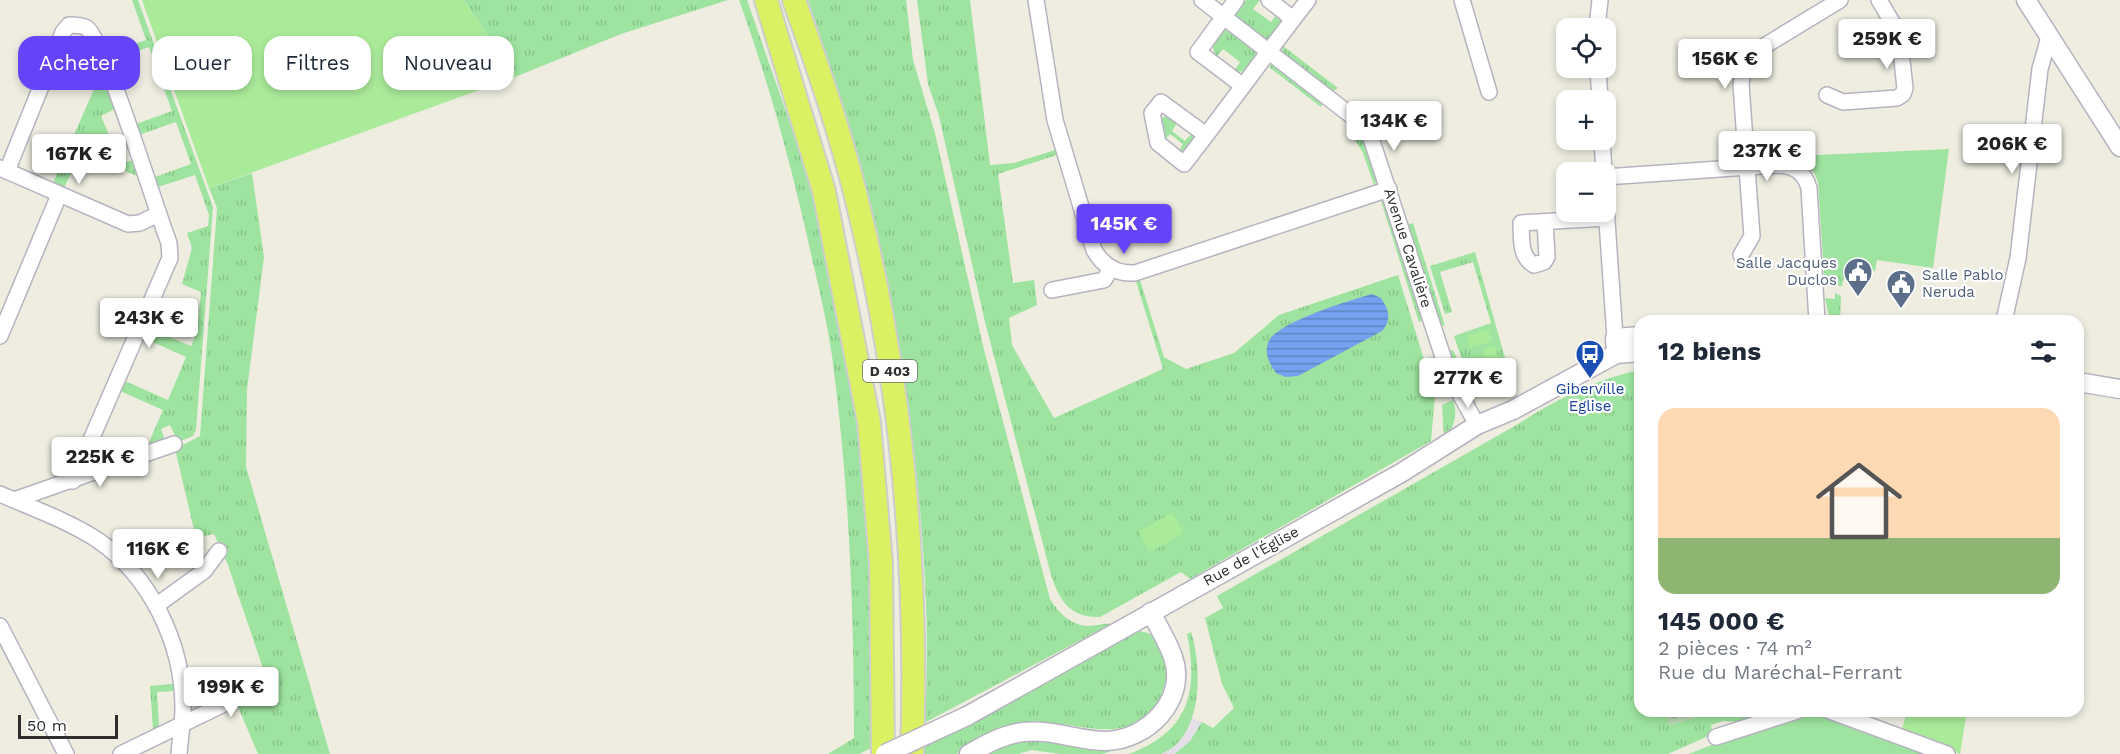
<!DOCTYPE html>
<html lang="fr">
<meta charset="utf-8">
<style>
body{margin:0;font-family:"Work Sans",sans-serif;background:#f2f2f3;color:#1f2937;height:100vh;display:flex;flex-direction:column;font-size:22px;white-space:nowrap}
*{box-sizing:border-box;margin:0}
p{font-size:20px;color:#747a83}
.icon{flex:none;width:33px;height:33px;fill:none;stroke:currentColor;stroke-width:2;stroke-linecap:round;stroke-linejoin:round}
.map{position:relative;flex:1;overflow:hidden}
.details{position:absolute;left:1634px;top:315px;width:450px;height:402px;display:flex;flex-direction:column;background:#fff;border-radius:18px;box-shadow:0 3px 9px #0003}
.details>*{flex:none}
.top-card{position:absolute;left:18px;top:36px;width:570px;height:54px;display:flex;gap:12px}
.buttons{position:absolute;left:1556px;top:18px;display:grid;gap:12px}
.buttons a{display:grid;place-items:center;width:60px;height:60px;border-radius:12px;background:#fff;box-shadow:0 3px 9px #0003;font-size:30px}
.scale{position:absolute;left:18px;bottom:15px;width:100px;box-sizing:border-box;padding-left:6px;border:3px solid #2d2d2d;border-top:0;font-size:16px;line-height:21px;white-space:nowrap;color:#2d2d2d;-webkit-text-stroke:4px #fff;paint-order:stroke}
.price{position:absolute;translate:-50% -51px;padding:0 14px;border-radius:6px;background:#fff;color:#222;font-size:20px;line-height:39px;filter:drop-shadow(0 2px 3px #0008)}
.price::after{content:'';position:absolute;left:50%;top:36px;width:18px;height:14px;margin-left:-9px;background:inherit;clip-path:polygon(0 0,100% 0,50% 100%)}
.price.on{background:#6543f8;color:#fff}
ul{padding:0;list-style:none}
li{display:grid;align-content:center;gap:12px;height:318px;padding:0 24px}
li span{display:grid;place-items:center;height:186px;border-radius:18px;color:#555}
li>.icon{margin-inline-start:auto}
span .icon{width:108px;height:108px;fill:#fffc;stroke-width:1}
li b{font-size:26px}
h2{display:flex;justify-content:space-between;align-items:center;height:72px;padding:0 24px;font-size:26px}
.tag{padding:0 21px;border-radius:18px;background:#fff;box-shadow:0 3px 9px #0003;font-size:21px;line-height:54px}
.tag.on{background:#6543f8;color:#fff}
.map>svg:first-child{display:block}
.industrial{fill:#e5e0e7}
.grass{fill:url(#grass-tufts)}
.cemetery{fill:url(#cemetery-stones)}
.park{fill:#9ee4a0}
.pitch{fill:#aaeb9a}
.water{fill:url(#water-rules)}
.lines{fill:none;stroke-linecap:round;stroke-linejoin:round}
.minor-casing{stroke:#b6b3c0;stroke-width:18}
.tertiary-casing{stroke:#b6b3c0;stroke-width:21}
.primary-casing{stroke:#cdcdcd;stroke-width:26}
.minor{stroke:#fff;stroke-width:15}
.tertiary{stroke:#fff;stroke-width:18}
.primary{stroke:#dcf063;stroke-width:22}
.tertiary-bridge-casing{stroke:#b6b3c0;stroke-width:21;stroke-linecap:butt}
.tertiary-bridge{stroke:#fff;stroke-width:18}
.labels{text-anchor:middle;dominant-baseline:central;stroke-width:4.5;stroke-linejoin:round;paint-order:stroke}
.shield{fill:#fff;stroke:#6c6c6c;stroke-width:1.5}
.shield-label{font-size:14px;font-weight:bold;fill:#2d2d2d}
.street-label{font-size:15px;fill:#2d2d2d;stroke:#fff}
.service-label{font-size:15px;fill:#4e5e75;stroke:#fff;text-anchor:end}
.transit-label{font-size:15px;fill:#164399;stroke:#fff}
</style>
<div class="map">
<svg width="2120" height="754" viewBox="0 0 2120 754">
<defs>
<pattern id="grass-tufts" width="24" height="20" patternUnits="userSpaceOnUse" patternTransform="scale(1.5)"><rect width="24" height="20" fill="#9ee4a0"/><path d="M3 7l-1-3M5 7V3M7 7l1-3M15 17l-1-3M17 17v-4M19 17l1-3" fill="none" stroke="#88c48a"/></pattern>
<pattern id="cemetery-stones" width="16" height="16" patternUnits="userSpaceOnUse" patternTransform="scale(1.5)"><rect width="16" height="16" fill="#bbd8b7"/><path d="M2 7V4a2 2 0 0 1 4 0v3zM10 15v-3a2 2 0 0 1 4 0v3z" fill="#a1ba9e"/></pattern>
<pattern id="water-rules" width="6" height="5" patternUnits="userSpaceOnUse" patternTransform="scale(1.5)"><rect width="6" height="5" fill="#75a1ee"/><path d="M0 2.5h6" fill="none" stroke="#6084c1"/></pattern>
</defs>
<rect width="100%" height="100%" fill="#eeede0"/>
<!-- industrial -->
<polygon class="industrial" points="1187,717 1202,722 1185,754 1140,754 1150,750"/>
<!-- grass -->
<g class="grass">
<polygon points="132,0 138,0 213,207 196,430 193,436 178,442 170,425 161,429 165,440 147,447 163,410 120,391 125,381 168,400 186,357 146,339 150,329 191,346 197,332 201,292 182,284 192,248 187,233 208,226 209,215 195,175 158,187 155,177 191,164 176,122 139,135 136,124 172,111 149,47 112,60 110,53 146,40"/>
<polygon points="464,0 728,0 621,34 515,77"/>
<path d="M739,0H747L797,143L808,161L850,356L872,542L877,745L859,754H828L854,738C854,610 849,483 832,356C827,322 819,288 811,254C792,167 769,83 739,0Z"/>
<path d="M808,0H906L913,60L935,133L984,350L1050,599C1059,613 1070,625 1088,626C1096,626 1106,623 1111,624L926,722C926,683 928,643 926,604C918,399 876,194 808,0Z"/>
<path d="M917,0H970L990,165L1014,163L1055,150L1057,155L998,174L1013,283L1034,280L1037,305L1009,318L1012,345L1054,418L1163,369L1135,278L1139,277L1164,357L1186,369L1234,353L1279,315L1398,275L1435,395L1431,441L1190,579L1181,572L1100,617C1070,618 1059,600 1051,575L985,322L939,116L928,84Z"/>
<polygon points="1246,0 1260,0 1253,9 1271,22 1277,14 1280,16 1282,25 1271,39 1262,40 1235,16"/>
<polygon points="1225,30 1255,48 1257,58 1246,72 1234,71 1240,62 1223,49 1216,58 1212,44"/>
<polygon points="1283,46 1338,88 1332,92 1282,53"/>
<polygon points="1273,62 1323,103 1321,107 1269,67"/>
<polygon points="101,73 115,109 101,116 121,164 133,160 139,177 81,151 64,188 53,183"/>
<polygon points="1165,116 1177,123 1172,131 1185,141 1191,134 1196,137 1183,155 1178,152 1183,144 1170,134 1164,141 1159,120"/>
<polygon points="1351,129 1355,129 1366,142 1378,180 1374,185 1363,153 1350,131"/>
<polygon points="252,173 264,257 247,390 246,467 330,754 258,754 236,702 269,686 228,565 214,534 196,538 175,449 200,436 217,208 209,188"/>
<polygon points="1381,201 1387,205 1425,320 1419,322"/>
<polygon points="1413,223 1445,326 1438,324 1407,225"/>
<path d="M1475,252L1515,393C1474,396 1465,370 1454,336L1491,323L1473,262L1440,272L1452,312L1445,314L1430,266Z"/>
<polygon points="1823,258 1841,258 1846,267 1842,286 1831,285 1831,277 1824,277"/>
<polygon points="1835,293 1841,296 1840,321 1830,321 1825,298 1835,299"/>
<polygon points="1453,350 1464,374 1476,386 1466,391 1446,352"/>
<polygon points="1435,356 1448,394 1442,396 1429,358"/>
<path d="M1639,370L1640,711H1668L1669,725L1718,711H1782L1743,722L1723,721L1711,725L1713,734L1668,754H1175L1190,741L1202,722L1213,728L1234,708L1222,684L1205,618L1223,608L1217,596L1518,424C1557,399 1594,380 1639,370Z"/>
<path d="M1453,400C1458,414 1455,427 1444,437L1442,405Z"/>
<path d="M1138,631C1180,634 1171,699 1144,718C1111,742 1072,720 1036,723C1014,725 994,728 974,740C969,744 962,752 956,754C948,754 933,754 924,754V746Z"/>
<path d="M1191,632C1202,666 1204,738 1161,754C1153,754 1138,754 1129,754C1188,732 1199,693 1187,634Z"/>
<polygon points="173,684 174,691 157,692 159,726 153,730 150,686"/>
<polygon points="1023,739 1113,746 1114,750 1103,754 1061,754 1031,750 1018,754 984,754"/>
</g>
<!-- cemetery -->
<polygon class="cemetery" points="1668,711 1718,711 1668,725"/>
<!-- park -->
<g class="park">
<polygon points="1949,149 1933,268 1877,260 1875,271 1846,267 1841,258 1823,258 1818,182 1814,172 1795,161 1795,156"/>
<polygon points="1810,711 1824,713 1935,754 1689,754 1761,725"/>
</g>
<!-- pitch -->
<g class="pitch">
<polygon points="142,0 464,0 515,77 209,188"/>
<polygon points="1489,329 1492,341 1470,348 1467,336"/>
<polygon points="1495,346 1501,368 1489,371 1483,349"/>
<polygon points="1170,514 1173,514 1183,531 1181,535 1152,551 1148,550 1139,531"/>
<polygon points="1907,711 1967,711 1960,754 1901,733"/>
</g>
<!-- water -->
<path class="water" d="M1372,294L1381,298C1389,310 1392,320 1382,331L1298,376L1286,377L1276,373C1270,364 1264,355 1268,343C1274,323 1351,300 1372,294Z"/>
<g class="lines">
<!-- minor casing -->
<g class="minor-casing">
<g id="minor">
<path d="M1036,0L1055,120L1094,250C1103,266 1117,274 1135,273L1389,189"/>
<polyline points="1202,0 1353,117 1370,135 1448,372 1477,425"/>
<polyline points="1236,0 1198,52 1243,86"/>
<polyline points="1269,0 1293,19"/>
<polyline points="1462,0 1489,92"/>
<polyline points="1597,28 1600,0"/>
<polyline points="1598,68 1600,100"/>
<polyline points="1827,95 1843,102 1897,98 1903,94 1905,88 1899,34 1879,0"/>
<path d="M1206,135L1161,102L1152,113L1158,143L1184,164C1226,110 1266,54 1308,0"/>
<polyline points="1602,140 1604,172"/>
<polyline points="0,168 128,224 140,223 158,214"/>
<path d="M7,171L63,32L69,25C75,25 82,25 87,28C105,42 156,210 169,243L170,258L73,481"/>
<path d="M1605,177L1777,165C1794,166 1804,171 1809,188L1817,321"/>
<polyline points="1605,192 1615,338"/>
<path d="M1545,222L1547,257L1544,262L1534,265C1519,256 1522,239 1521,223L1607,218"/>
<polyline points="1741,255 1752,236 1741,85 1743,70 1756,51 1840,0"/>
<polyline points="1052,290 1104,280 1111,268"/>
<polyline points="2004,321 2018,258 2040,69 2049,37"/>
<polyline points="0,336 59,195"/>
<path d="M0,494C32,508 66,520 96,539C150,575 183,643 183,708C183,723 180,739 179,754"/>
<polyline points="14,500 174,444"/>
<polyline points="157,605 204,571 219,551"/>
<polyline points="0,626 66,754"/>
<polyline points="1830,711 1947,754"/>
<polyline points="1716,737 1797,711"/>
<polyline points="121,754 267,683"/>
</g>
</g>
<!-- tertiary casing -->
<g class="tertiary-casing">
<g id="tertiary">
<polyline points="2026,0 2120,147"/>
<polyline points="1616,354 1615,338 1640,336"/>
<polyline points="2078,382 2120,389"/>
<polyline points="967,716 1401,473 1477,425 1513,410 1616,354 1640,352"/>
<path d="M969,754C986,744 1004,734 1024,732C1052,729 1079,741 1106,741C1147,740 1188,700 1173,657C1168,642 1158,627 1151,612"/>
</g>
</g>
<!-- primary casing -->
<g class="primary-casing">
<g id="primary">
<polyline points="766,0 824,191 869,422 881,563 883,754"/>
<path d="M794,0C820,73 845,146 862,222C903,395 918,576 912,754"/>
</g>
</g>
<!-- minor -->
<use href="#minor" class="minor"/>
<!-- tertiary -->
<use href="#tertiary" class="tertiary"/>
<!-- primary -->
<use href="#primary" class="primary"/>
<!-- tertiary-bridge casing -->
<g class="tertiary-bridge-casing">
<polyline id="tertiary-bridge" points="885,754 967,716"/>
</g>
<!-- tertiary-bridge -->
<use href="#tertiary-bridge" class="tertiary-bridge"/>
</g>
<!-- icons -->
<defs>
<g id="civic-pin" transform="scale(1.5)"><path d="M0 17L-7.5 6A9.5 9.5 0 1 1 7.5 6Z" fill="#5c6f8a" stroke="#fff"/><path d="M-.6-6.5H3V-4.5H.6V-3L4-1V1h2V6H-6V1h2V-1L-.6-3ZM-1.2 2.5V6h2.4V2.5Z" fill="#fff"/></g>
<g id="bus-pin" transform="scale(1.5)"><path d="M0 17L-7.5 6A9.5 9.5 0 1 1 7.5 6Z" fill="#1a4fb4" stroke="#fff"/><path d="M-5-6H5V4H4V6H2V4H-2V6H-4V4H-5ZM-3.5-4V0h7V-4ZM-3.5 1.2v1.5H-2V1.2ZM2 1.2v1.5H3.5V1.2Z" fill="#fff"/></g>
</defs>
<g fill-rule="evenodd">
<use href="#civic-pin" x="1858" y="272"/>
<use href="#civic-pin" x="1901" y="284"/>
<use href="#bus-pin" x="1590" y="354"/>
</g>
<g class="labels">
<!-- shield labels -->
<rect class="shield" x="863" y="360" width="54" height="22" rx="4.5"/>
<g class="shield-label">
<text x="890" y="371">D 403</text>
</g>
<!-- street labels -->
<g class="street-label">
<text transform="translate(1408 248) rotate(72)">Avenue Cavalière</text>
<text transform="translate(1251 556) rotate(-29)">Rue de l'Église</text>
</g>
<!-- service labels -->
<g class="service-label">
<text x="1837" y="263">Salle Jacques<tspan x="1837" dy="17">Duclos</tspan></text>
<text x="1922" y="275" text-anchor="start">Salle Pablo<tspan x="1922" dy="17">Neruda</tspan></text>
</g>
<!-- transit labels -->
<g class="transit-label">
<text x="1590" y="389">Giberville<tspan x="1590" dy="17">Eglise</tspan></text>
</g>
</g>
</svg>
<div class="buttons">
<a><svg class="icon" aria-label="locate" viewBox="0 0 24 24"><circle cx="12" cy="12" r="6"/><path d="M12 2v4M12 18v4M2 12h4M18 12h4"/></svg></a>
<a>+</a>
<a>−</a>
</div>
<div class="scale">50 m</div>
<b class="price" style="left:1887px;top:70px">259K €</b>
<b class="price" style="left:1725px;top:90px">156K €</b>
<b class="price" style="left:1394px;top:152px">134K €</b>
<b class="price" style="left:2012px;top:175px">206K €</b>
<b class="price" style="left:1767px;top:182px">237K €</b>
<b class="price" style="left:79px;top:185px">167K €</b>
<b class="price on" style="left:1124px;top:255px">145K €</b>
<b class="price" style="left:149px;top:349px">243K €</b>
<b class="price" style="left:1468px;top:409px">277K €</b>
<b class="price" style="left:100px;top:488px">225K €</b>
<b class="price" style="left:158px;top:580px">116K €</b>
<b class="price" style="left:231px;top:718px">199K €</b>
<div class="top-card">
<a class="tag on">Acheter</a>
<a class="tag">Louer</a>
<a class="tag">Filtres</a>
<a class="tag">Nouveau</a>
</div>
<section class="details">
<h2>12 biens<svg class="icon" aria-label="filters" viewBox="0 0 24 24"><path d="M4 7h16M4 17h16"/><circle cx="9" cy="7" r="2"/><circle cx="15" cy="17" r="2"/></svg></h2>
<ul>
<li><span style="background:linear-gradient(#ffd9b3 70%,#8fb573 0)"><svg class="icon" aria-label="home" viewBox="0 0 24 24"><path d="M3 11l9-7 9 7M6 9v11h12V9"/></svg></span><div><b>145 000 €</b><p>2 pièces · 74 m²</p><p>Rue du Maréchal-Ferrant</p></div></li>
</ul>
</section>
</div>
